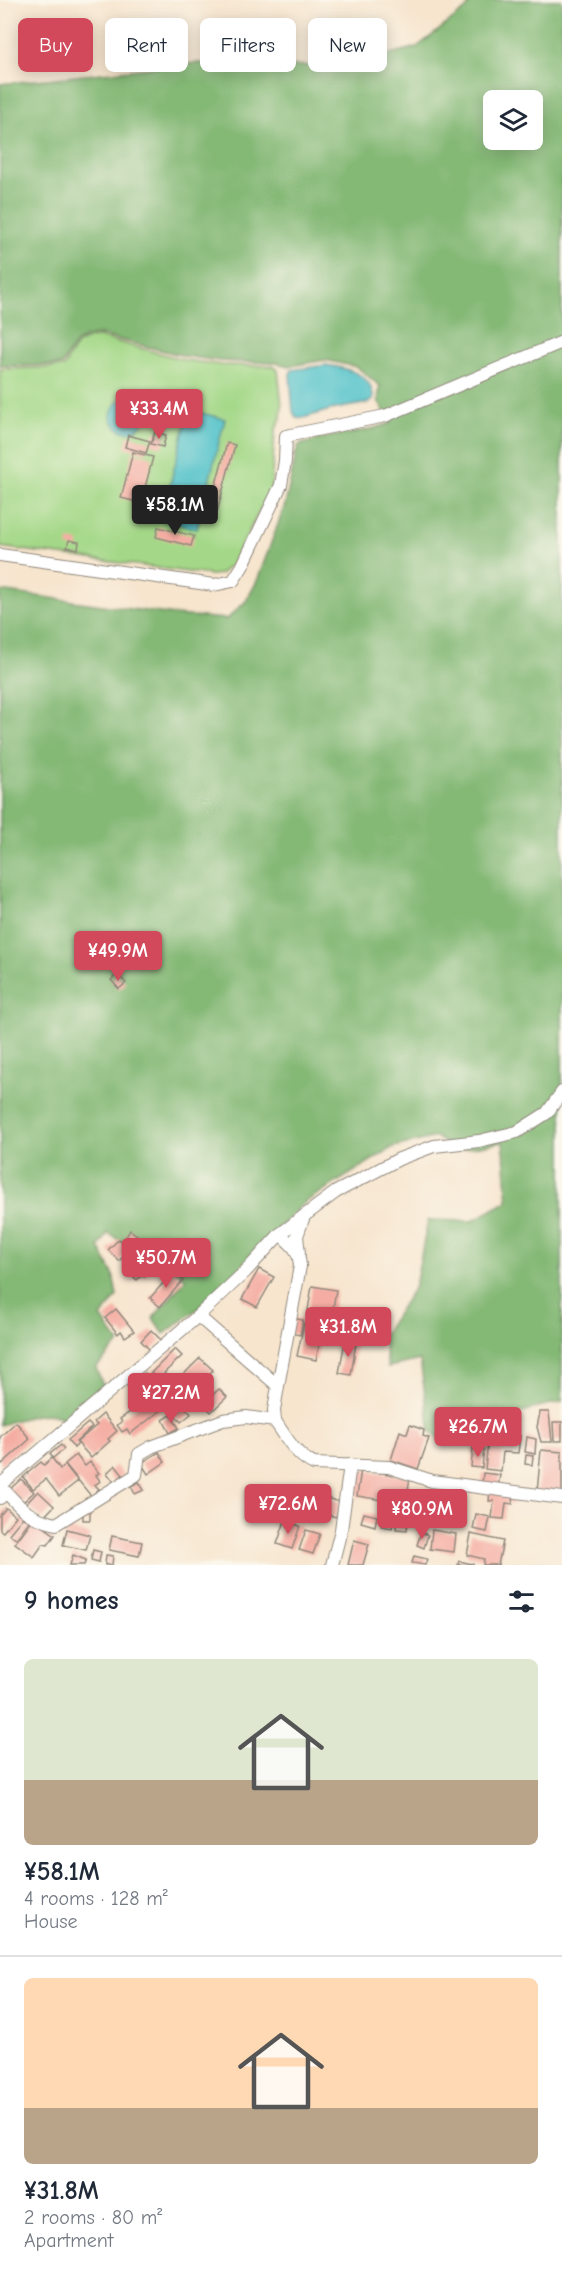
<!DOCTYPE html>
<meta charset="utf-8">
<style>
body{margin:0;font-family:"Comic Neue",sans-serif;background:#f2f2f3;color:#1f2937;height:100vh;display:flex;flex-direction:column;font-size:22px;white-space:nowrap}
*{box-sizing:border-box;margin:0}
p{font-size:20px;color:#747a83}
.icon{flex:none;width:33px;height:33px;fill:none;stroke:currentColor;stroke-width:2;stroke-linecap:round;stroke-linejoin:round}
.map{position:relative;height:1565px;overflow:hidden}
.drawer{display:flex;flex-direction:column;background:#fff;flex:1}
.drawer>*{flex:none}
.banner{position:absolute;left:18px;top:18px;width:526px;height:54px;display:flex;gap:12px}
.buttons{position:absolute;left:483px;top:90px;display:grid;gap:12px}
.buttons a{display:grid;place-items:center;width:60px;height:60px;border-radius:9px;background:#fff;box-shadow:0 3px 15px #0003;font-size:30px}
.price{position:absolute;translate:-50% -51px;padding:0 14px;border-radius:6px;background:#d1495b;color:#fff;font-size:20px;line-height:39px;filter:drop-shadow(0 2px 3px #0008)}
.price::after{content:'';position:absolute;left:50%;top:36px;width:18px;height:14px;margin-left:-9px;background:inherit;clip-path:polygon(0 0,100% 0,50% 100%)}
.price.active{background:#222;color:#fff}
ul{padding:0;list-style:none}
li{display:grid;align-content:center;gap:12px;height:318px;padding:0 24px}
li+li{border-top:2px solid #e0e1e3}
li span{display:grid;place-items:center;height:186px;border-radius:9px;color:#555}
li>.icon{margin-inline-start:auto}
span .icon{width:108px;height:108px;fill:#fffc;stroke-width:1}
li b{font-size:26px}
h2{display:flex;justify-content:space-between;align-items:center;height:72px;padding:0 24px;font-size:26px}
.pill{padding:0 21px;border-radius:9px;background:#fff;box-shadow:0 3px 15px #0003;font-size:21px;line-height:54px}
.pill.active{background:#d1495b;color:#fff}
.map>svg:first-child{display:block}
.green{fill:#a4d888;stroke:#68825a;stroke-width:1.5}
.forest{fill:#83b874;stroke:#577250;stroke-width:1.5;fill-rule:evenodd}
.water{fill:#55c3ca;stroke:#40777a;stroke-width:1.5}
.building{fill:#f5ada3}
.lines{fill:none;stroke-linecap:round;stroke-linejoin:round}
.minor-casing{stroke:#91887c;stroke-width:14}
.minor{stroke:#fff;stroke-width:12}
</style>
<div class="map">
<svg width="562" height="1565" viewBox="0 0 562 1565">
<rect width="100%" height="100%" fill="#fbf7ec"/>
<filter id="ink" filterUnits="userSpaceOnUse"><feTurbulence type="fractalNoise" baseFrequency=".0167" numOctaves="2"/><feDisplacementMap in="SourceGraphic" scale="12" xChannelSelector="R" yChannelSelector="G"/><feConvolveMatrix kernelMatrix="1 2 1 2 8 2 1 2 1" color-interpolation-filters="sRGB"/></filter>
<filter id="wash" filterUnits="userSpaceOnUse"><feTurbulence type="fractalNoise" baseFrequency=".008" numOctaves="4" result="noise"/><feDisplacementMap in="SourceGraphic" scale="24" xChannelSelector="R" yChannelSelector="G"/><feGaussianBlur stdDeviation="1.35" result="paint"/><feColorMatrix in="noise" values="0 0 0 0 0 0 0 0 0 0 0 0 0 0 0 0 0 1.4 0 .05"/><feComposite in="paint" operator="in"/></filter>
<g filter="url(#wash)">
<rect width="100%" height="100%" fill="#f7e5ce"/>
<!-- green -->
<path class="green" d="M99,337L185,360L221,365L273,366L278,370L282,407L281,418L275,431L271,488L233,563L220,574L211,575L0,547V369L64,367C74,348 75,339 99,337Z"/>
<!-- forest -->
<path class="forest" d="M472,0H562V1402L541,1406L440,1440L430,1431L420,1360L388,1367L382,1337L415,1286L428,1220L472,1221L508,1201L503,1142L456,1150L436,1137L393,1147L305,1202L198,1309L164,1334L153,1318L186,1279L169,1265L138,1252L108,1233L99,1247L113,1274L117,1296L101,1317L119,1343L96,1368L104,1388L67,1420C45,1407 23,1419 0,1425V591L175,615L227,619L246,601L257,581L285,505L298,446C328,433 361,435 391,423L378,400L380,386L357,367L325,360L290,366L276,363L220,361L185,356L100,335C75,337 74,345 62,365L0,366V84L196,63L266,66L346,65L417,47L466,9ZM494,100H532V140H494Z"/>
<!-- water -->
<g class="water">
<path d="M326,365C347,368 374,374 373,400L368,403L330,410L303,418L296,417L293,412L290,374L292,370Z"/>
<path d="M148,389C160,392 163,401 157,411L146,415C141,436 116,438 111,416C113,402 122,395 136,398L142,391Z"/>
<polygon points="189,410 225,419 197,529 161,520"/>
</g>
<g id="blocks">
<!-- building -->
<g class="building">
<polygon points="155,432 166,435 163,447 151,444"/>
<polygon points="128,435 150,441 146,453 125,447"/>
<polygon points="227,443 235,445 217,512 209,510"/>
<polygon points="133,452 153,457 141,503 121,498"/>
<polygon points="158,527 194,536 191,546 156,537"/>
<polygon points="69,540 79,542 78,549 67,547"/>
<polygon points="117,974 126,983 119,989 111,980"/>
<polygon points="130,1230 137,1235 133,1242 126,1237"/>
<polygon points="119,1239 129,1249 127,1252 131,1255 133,1253 141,1260 145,1258 152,1264 149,1267 151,1270 144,1277 142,1275 137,1280 128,1272 132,1269 125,1262 127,1260 123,1257 119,1261 108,1250"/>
<polygon points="259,1269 274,1277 257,1307 242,1299"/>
<polygon points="173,1272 183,1280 160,1307 150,1298"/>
<polygon points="312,1286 336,1290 331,1320 307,1316"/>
<polygon points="116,1309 134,1331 125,1337 121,1331 118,1334 105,1318"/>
<polygon points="292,1318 303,1320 300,1335 289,1333"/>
<polygon points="304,1324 323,1328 316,1360 297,1356"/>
<polygon points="151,1330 161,1340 151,1351 141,1341"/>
<polygon points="345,1341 356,1343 351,1375 339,1373"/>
<polygon points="175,1349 182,1356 164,1373 168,1377 162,1384 151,1373"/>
<polygon points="200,1358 213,1370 193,1391 180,1378"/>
<polygon points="145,1373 152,1383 144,1390 136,1380"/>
<polygon points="175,1378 190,1394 182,1402 166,1387"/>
<polygon points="219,1389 227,1397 211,1412 203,1404"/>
<polygon points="153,1391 165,1407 130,1434 127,1429 122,1432 117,1425 122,1422 120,1419 143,1403 141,1400"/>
<polygon points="182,1404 191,1414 181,1422 173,1413"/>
<polygon points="540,1412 549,1412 552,1442 541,1442 537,1427"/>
<polygon points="103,1414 117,1431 108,1439 110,1441 91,1458 77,1442 97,1425 94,1422"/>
<polygon points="171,1415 179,1428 170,1433 163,1420"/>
<polygon points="16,1422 30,1439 2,1464 0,1461 0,1437"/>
<polygon points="553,1422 562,1422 562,1441 554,1441"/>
<polygon points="88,1423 92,1427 76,1442 78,1444 74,1448 68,1440"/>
<polygon points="410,1425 424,1430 423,1436 429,1438 418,1469 391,1460 400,1431 407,1434"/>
<polygon points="489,1433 520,1436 518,1453 503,1452 501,1471 485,1469"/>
<polygon points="527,1437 536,1439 535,1454 525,1452"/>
<polygon points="61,1445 64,1449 53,1458 50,1454"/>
<polygon points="473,1448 484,1449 482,1468 471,1467"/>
<polygon points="541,1450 562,1452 562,1495 537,1492"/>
<polygon points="159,1452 165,1462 148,1474 141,1463"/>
<polygon points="76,1455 85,1466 90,1462 99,1473 96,1475 100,1481 95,1485 99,1489 91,1496 65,1464"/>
<polygon points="526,1455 533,1456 532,1465 525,1464"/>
<polygon points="52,1458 60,1469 65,1465 78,1481 59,1496 46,1479 33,1489 23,1477 41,1462 44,1465"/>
<polygon points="115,1465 123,1475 114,1482 107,1473"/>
<polygon points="361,1470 410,1477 406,1504 357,1496"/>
<polygon points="483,1473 500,1475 498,1487 482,1485"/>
<polygon points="21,1479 34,1492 22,1503 9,1490"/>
<polygon points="139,1482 144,1490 135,1494 131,1486"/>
<polygon points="38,1491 54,1506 42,1519 26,1504"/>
<polygon points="490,1491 514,1494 513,1504 506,1503 504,1519 492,1518 494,1501 489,1501"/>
<polygon points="326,1498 340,1502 336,1517 322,1513"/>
<polygon points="430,1506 444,1510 441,1526 426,1523"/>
<polygon points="6,1508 16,1516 3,1532 0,1530 0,1515"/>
<polygon points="90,1510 90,1520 83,1520 83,1513"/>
<polygon points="364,1513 377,1516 375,1526 361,1522"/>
<polygon points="476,1514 490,1517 487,1532 473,1529"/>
<polygon points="383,1515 394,1517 392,1528 381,1526"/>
<polygon points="22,1518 30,1520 16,1539 9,1534"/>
<polygon points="33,1519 55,1535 48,1545 43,1544 34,1557 15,1543"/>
<polygon points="397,1519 408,1521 407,1530 396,1529"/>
<polygon points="285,1521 300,1526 292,1549 277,1544"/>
<polygon points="67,1529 90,1535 86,1550 63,1545"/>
<polygon points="306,1530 320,1534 313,1554 299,1550"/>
<polygon points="432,1530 456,1534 454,1552 430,1549"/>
<polygon points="421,1532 428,1535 424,1548 417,1545"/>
<polygon points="471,1534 503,1541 498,1565 483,1565 484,1559 467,1555"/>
<polygon points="112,1536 142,1542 139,1556 109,1550"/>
<polygon points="354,1540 369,1544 363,1565 348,1565"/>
<polygon points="93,1550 101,1552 99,1562 91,1560"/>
<polygon points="73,1555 86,1560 84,1565 70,1565"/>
<polygon points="106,1555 113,1556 112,1565 105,1565"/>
<polygon points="414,1556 427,1559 425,1565 412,1563"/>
<polygon points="459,1561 473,1564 473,1565 458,1565"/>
</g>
</g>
</g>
<g filter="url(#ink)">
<use href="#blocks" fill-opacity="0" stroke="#91887c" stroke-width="1.5"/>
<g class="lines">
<!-- minor casing -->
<g class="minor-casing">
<g id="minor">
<polyline points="0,555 214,585 233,581 242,567 281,485 285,461 286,436 385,416 562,342"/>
<polyline points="299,1254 297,1236 304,1216"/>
<polyline points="198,1316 278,1386"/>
<path d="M275,1421L274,1410L278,1386L300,1266C299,1249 292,1245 280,1234"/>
<polyline points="0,1485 198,1316 246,1271 280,1234 336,1192 399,1159 434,1146 479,1141 517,1132 547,1113 562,1092"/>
<path d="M0,1498L6,1492C24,1512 31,1518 56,1524L136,1475L139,1454L151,1447L223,1420L246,1417L275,1421C286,1437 296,1456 314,1464L389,1467L432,1481L562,1498"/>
<polyline points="332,1565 341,1530 350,1465"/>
</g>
</g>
<!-- minor -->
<use href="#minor" class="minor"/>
</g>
</g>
</svg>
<div class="buttons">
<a><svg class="icon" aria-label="layers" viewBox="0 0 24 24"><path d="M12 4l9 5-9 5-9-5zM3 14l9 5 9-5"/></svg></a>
</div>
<b class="price" style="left:159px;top:440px">¥33.4M</b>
<b class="price active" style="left:175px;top:536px">¥58.1M</b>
<b class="price" style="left:118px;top:982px">¥49.9M</b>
<b class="price" style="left:166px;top:1289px">¥50.7M</b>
<b class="price" style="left:348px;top:1358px">¥31.8M</b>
<b class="price" style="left:171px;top:1424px">¥27.2M</b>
<b class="price" style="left:478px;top:1458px">¥26.7M</b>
<b class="price" style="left:288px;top:1535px">¥72.6M</b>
<b class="price" style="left:422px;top:1540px">¥80.9M</b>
<div class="banner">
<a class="pill active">Buy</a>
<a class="pill">Rent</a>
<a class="pill">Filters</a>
<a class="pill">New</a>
</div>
</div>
<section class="drawer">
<h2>9 homes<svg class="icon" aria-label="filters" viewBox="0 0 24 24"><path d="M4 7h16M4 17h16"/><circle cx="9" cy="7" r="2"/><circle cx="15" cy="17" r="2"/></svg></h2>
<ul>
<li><span style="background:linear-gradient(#dfe7d0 65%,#b9a48a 0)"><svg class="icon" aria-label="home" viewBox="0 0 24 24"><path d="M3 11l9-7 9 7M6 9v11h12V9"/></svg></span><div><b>¥58.1M</b><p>4 rooms · 128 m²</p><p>House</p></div></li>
<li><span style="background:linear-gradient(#ffd9b3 70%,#b9a48a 0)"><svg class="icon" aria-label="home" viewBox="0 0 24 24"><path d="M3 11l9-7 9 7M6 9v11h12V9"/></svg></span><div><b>¥31.8M</b><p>2 rooms · 80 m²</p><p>Apartment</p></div></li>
</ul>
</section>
